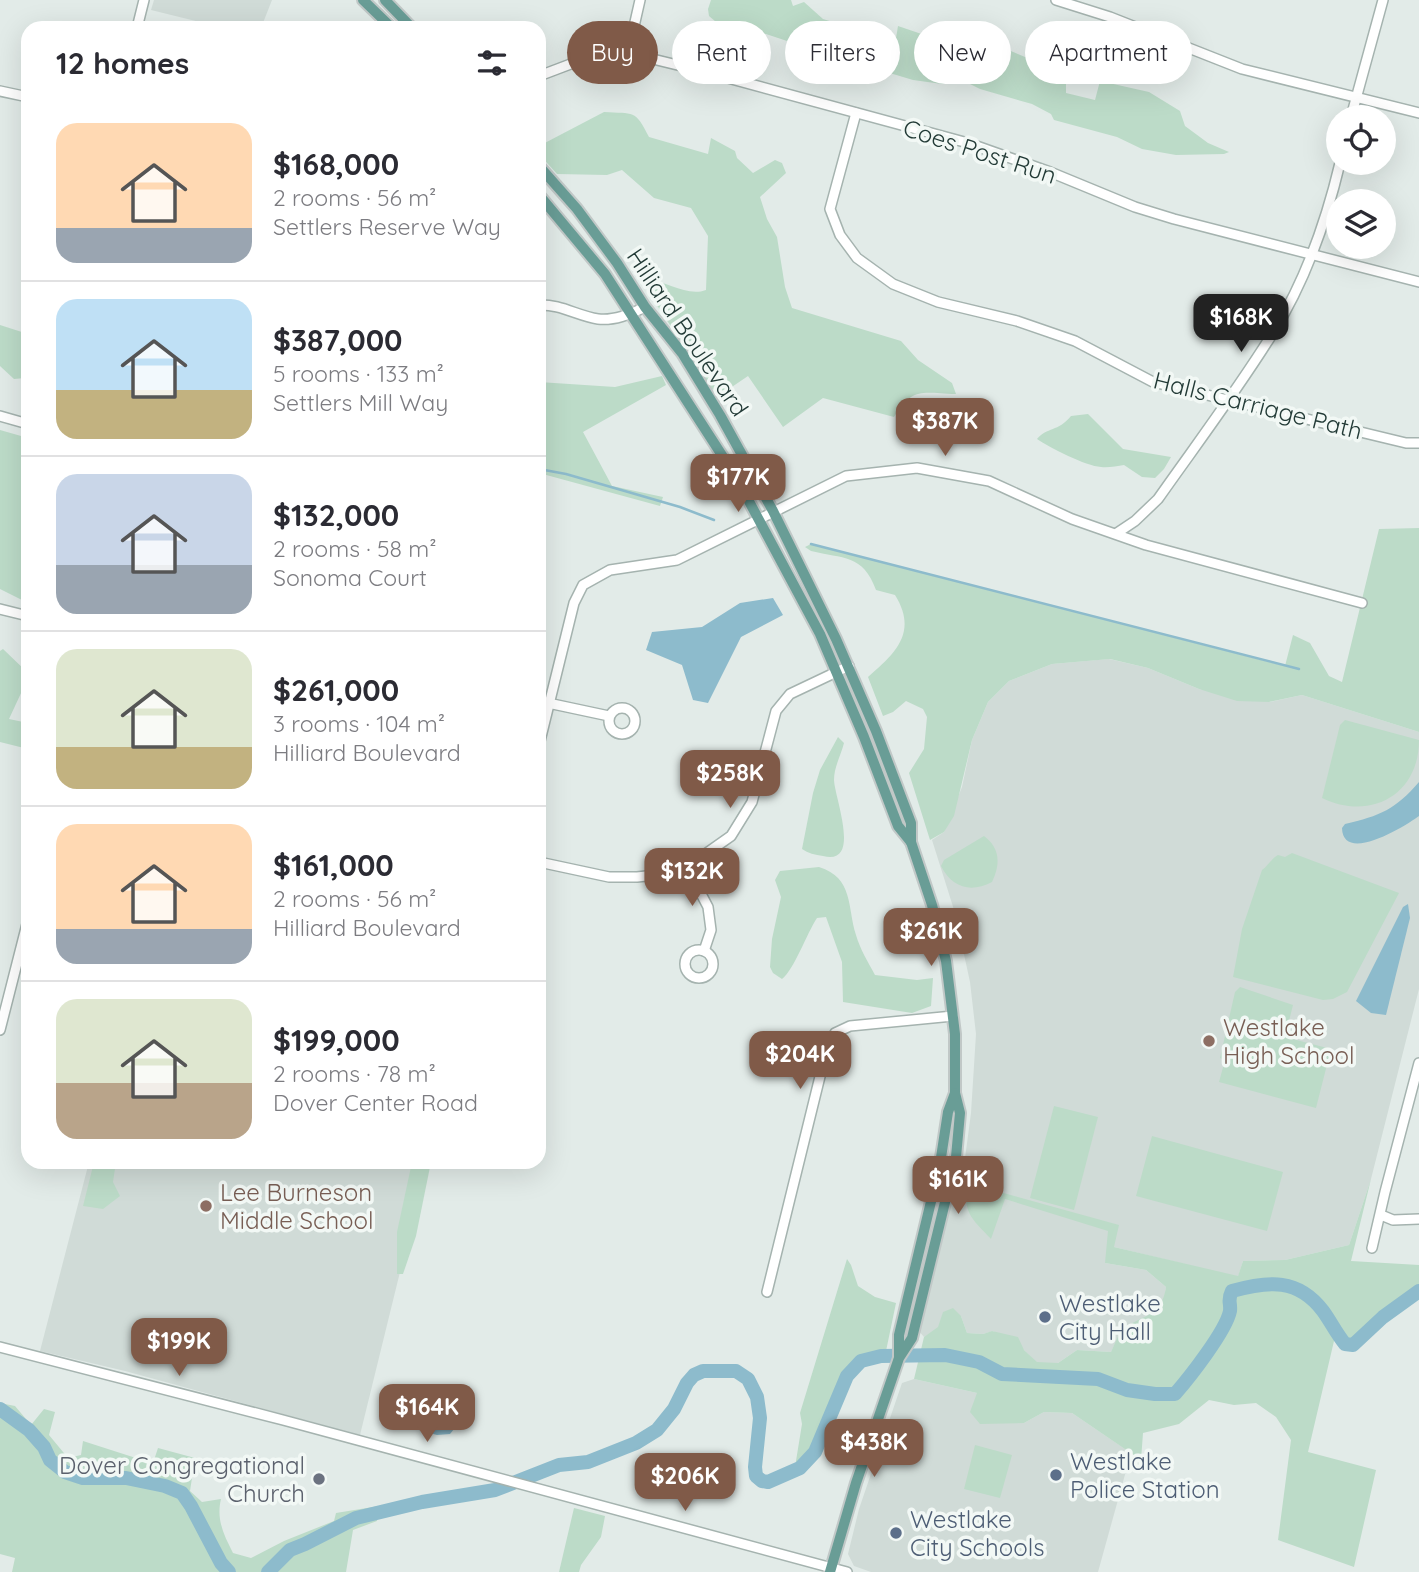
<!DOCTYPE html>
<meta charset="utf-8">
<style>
body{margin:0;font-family:Quicksand,sans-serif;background:#f7f7f7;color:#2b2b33;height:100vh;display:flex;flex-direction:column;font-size:26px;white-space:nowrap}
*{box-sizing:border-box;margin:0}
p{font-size:23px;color:#7c7c81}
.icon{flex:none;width:38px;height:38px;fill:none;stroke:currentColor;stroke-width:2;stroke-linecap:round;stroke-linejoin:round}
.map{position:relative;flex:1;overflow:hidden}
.drawer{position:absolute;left:21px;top:21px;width:525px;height:1148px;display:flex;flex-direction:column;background:#fff;border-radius:21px;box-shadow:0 7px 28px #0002}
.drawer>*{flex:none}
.hud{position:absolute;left:567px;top:21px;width:665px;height:63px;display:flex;gap:14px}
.buttons{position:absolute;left:1326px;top:105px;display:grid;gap:14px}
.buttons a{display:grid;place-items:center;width:70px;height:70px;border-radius:50%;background:#fff;box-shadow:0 7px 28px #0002;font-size:35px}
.price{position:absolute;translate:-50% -60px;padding:0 16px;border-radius:14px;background:#805a48;color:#fff;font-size:23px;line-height:46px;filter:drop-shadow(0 2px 4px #0008)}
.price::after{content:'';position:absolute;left:50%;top:42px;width:21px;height:16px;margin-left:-10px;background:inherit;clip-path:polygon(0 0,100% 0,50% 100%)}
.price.selected{background:#222;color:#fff}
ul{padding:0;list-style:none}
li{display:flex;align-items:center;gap:21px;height:175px;padding:0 35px}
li+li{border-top:2px solid #e1e1e2}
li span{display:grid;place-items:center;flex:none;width:196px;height:140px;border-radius:21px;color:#555}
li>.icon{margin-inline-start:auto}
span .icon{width:84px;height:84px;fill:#fffc;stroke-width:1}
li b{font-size:30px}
h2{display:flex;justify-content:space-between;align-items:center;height:84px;padding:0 35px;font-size:30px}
.chip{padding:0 24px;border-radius:32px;background:#fff;box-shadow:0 7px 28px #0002;font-size:24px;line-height:63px}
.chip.selected{background:#805a48;color:#fff}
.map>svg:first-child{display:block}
.built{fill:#d0dbd7}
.green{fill:#bcdbc8}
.water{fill:#8dbbcc}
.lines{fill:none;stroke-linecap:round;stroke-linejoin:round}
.stream{stroke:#8dbbcc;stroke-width:2.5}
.river{stroke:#8dbbcc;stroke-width:14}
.minor-casing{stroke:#a5b3af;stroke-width:12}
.major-casing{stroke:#c1c8c7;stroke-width:14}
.minor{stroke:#fff;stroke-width:9}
.major{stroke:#699d96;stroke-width:10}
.education-dot{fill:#8d6e63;stroke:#f2f8f5;stroke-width:2.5}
.service-dot{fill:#5c6f8a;stroke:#f2f8f5;stroke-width:2.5}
.worship-dot{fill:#6b7280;stroke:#f2f8f5;stroke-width:2.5}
.labels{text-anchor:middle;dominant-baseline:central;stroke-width:7;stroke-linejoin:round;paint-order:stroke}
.street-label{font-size:24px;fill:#233b37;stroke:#f2f8f5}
.education-label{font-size:24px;fill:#785e54;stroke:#f2f8f5;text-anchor:start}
.service-label{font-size:24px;fill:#4e5e75;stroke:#f2f8f5;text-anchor:start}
.worship-label{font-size:24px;fill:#5b616d;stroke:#f2f8f5;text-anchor:end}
</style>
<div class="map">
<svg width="1419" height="1572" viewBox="0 0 1419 1572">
<rect width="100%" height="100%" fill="#e2ebe8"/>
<!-- built -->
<g class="built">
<polygon points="154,0 272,0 261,28 224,28 151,10"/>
<polygon points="1109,659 1148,668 1199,689 1270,702 1302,695 1419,732 1419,989 1371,1179 1349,1245 1285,1260 1243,1261 1238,1277 1114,1247 1105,1263 1146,1270 1166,1287 1164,1301 1154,1313 1121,1332 1111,1352 1077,1350 1058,1363 1037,1363 1024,1350 993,1331 983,1334 967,1333 961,1316 924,1337 918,1330 956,1180 962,1181 971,1113 976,1034 970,982 955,913 932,840 944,832 962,787 972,740 988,702 1009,681 1052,664"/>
<polygon points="89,1162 427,1162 360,1435 125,1371 40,1351"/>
<polygon points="914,1379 977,1393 1024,1423 1044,1412 1072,1413 1131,1453 1098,1572 871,1572 854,1566 848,1554 859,1509 902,1383"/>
</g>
<!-- green -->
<g class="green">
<polygon points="711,0 791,0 793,6 804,2 823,19 866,32 896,38 898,26 945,42 964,36 1006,49 1066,74 1066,93 1095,100 1100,81 1149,92 1180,111 1185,126 1208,143 1229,152 1224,154 1176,155 1142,149 1117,137 1054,120 1051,114 1032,104 980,89 964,81 942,84 913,80 873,68 840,62 826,49 804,41 790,42 766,34 736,30 716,22 709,16 708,9"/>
<path d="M604,112C634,114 635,109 649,137L708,154L711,138L735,151L737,158L753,173L775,160L782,163L786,173L760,197L767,219L777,237L785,287L792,308L901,341L918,360L952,383L956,394C922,393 913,386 894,417L823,398L783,427L748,376L723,393L712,389L641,281C664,277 685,298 706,290L708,236L691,208L654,198L622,170L607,175L557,174L539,154V146Z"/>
<polygon points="0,325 28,334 28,376 25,378 14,379 0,366"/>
<polygon points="662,376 666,385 583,432 612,486 663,497 660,506 539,473 539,382 615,387"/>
<path d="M1088,414L1123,449L1171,457L1164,469L1155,478L1142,477L1124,465C1117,466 1108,468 1101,467C1086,466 1050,448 1037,439C1047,427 1058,432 1071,416Z"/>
<polygon points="0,430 28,438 28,603 0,589"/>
<path d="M1419,528V732L1302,695L1269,702L1237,701L1199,689L1148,668L1110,659L1052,664L1009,681L988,702L972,740L954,816L944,832L930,840L909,773L924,749L927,717L923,709L906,701L893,712L883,716L868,677C896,653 918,632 895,595L876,590C863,554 843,559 811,551L805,547L811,544L1285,666L1293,635L1310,643L1329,676L1342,682L1379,529Z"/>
<polygon points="3,649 28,673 28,678 9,719 28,723 28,749 0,742 0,651"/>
<path d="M1345,720L1419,740C1419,796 1369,821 1322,798L1340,725Z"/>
<path d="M838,737L844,743C841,755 834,767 834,780C835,799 862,866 823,856C815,855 808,853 802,849L813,793L820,770Z"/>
<path d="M984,836C1001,849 1000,865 992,882C971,893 952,888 941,866L944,860Z"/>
<path d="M1292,853L1399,893L1347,992L1333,999L1323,1000L1233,977L1242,929L1262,870C1269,865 1271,859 1278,855L1285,857Z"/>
<path d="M819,867C854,878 847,907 856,935C860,949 868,962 875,975L917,980L933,978L931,1006L912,1013L843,1002L842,962L826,917L817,918C807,933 794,970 782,979L773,973L770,967L772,939L781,897L775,880L780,871Z"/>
<polygon points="1240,987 1293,1005 1285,1037 1331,1049 1316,1108 1219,1082 1225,1060 1220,1058 1235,992"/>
<polygon points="1054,1106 1098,1117 1074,1210 1030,1198"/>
<polygon points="1152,1136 1283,1172 1267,1231 1136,1196"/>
<polygon points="94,1162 116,1162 113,1182 120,1196 103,1209 83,1206"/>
<polygon points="412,1162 431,1162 416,1236 403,1274 397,1274 397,1232"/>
<path d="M1371,1179L1351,1261L1419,1265V1291L1383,1317L1353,1345L1334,1341L1308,1452L1376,1470L1354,1567L1278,1540L1291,1440L1276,1417L1256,1403L1234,1405L1209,1400L1179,1424L1143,1433L1141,1460L1072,1413L1044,1412L1024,1423L980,1424L970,1412L977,1393L914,1379L924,1337L938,1327L943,1312L953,1308L961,1316L967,1333L983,1334L992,1331L1018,1337L1024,1350L1037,1362L1058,1363L1077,1350L1111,1352C1114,1346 1117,1337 1121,1332C1140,1313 1161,1320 1166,1287L1146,1270L1105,1263L1108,1231L1005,1199L991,1239C971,1218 963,1213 967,1183L1119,1225L1114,1247L1238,1276L1243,1261L1285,1260L1349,1245Z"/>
<polygon points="847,1259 851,1265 858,1286 875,1297 896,1303 886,1351 881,1356 861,1361 847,1376 815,1452 800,1468 795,1467 802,1424 800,1413"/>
<path d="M0,1403L15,1406L31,1425L44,1409L55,1412L49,1435L68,1458L81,1455L83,1441L139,1459L154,1460L158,1448L195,1458L190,1491L202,1502L221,1499C216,1520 224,1535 233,1553L251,1558L284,1541L334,1521L336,1513L379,1506L377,1521L353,1530L346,1572H12L15,1558L0,1554Z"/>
<polygon points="975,1445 1012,1455 1000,1498 964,1489"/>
<polygon points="574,1508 605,1516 601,1537 581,1565 579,1572 559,1572"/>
</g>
<!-- water -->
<g class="water">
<polygon points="773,598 783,615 741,637 708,703 693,700 682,665 646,650 652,632 702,627 740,603"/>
<path d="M1419,782V816C1407,825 1343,865 1342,828L1345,824C1380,816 1396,809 1419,782Z"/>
<polygon points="1408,904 1410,918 1386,1015 1371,1013 1356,1001 1403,907"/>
<path d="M399,1402L452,1417L457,1420L458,1424L450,1434L437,1435L390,1422C384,1417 387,1409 391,1403Z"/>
</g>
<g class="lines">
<!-- stream -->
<g class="stream">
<polyline points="539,469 566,474 680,507 714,520"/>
<polyline points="811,544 1299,669"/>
</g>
<!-- river -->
<g class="river">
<polyline points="0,1409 29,1430 44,1447 50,1460 65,1472 83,1478 126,1478 165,1486 182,1493 191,1506 221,1563 229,1572"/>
<path d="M268,1572L290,1550L305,1544L356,1518L422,1502L495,1490L559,1465L588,1462L636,1443L657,1430L674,1409L687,1383L694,1375L703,1371H736L748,1379L757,1397L760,1418L755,1467L756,1476L762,1481L768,1482L800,1468L815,1452L847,1376L861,1361L881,1356L945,1355L979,1362L1002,1374L1098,1379L1127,1390L1155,1394H1175C1189,1378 1226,1331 1230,1311C1231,1302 1227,1301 1232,1291C1269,1281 1298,1278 1323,1311C1331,1322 1336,1333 1345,1344L1353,1345L1383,1317L1419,1291"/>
</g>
<!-- minor casing -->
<g class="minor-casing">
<g id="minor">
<polyline points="1056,0 1110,17 1242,69 1419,113"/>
<polyline points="137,28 144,0"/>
<polyline points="628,53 640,0"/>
<polyline points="539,76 597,54 628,53 702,71 968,143 1050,172 1135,207 1174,219 1419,282"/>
<polyline points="0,91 28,97"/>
<polyline points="856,113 830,209 840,235 857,258 893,284 938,302 1017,321 1075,341 1153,382 1406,443 1419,443"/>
<polyline points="1351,117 1383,0"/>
<path d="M539,305C560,304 578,316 598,319C613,321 632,314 645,307"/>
<polyline points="0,416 28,424"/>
<path d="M1117,533L1135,521L1158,499C1196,445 1236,392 1271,336C1304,284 1326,222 1340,163"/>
<polyline points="0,609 28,616"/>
<polyline points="548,703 609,716"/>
<circle cx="622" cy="721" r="13"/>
<polyline points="539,745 574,603 583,585 610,570 677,560 846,476 917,468 989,481 1072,519 1146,545 1362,603"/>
<polyline points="539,862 609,877 637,877 674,873 687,867 731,836 752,802 776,711 790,694 849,666"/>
<polyline points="687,867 708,907 711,930 704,951"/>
<circle cx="699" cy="964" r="14"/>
<polyline points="0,1030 28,920"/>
<polyline points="1381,1215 1393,1220 1419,1219"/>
<polyline points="1372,1248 1385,1192 1419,1063"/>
<polyline points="767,1292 827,1048 835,1033 850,1026 953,1016"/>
<polyline points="0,1347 283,1420 847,1572"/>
</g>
</g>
<!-- major casing -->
<g class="major-casing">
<g id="major">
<polyline points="363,0 392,28"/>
<polyline points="385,0 412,28"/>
<polyline points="539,166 577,209 617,263 645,307 682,353 720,415 773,511 836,639 876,731 911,823 911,842 932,905 946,961 955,1034 955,1093 960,1113 956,1157 912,1338 899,1358 856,1483 830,1572"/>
<polyline points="539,195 605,274 736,477 820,634 864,737 898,826 911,842"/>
<polyline points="899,1356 899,1335 940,1164 948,1112 955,1093"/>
</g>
</g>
<!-- minor -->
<use href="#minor" class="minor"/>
<!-- major -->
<use href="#major" class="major"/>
</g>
<!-- markers -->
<g class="education-dot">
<circle cx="1209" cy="1041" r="7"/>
<circle cx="206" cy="1206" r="7"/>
</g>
<g class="service-dot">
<circle cx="1045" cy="1317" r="7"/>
<circle cx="1056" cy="1475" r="7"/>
<circle cx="896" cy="1533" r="7"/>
</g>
<circle class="worship-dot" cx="319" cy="1479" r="7"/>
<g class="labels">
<!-- street labels -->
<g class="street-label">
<text transform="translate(980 151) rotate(18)">Coes Post Run</text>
<text transform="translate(688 332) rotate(56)">Hilliard Boulevard</text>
<text transform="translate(1258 405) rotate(14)">Halls Carriage Path</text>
</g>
<!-- education labels -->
<g class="education-label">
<text x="1223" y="1027">Westlake<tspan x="1223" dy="28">High School</tspan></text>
<text x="220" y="1192">Lee Burneson<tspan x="220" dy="28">Middle School</tspan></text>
</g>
<!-- service labels -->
<g class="service-label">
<text x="1059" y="1303">Westlake<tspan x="1059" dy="28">City Hall</tspan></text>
<text x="1070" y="1461">Westlake<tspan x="1070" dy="28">Police Station</tspan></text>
<text x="910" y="1519">Westlake<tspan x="910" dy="28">City Schools</tspan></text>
</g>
<!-- worship labels -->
<g class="worship-label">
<text x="305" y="1465">Dover Congregational<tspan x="305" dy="28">Church</tspan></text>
</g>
</g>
</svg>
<div class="buttons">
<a><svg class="icon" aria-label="locate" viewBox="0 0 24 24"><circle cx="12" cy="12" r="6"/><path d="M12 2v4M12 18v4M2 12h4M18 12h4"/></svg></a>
<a><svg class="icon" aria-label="layers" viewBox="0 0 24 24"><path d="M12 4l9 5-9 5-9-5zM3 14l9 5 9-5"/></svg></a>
</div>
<b class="price selected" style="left:1241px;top:354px">$168K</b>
<b class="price" style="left:945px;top:458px">$387K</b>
<b class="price" style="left:738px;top:514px">$177K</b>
<b class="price" style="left:730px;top:810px">$258K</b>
<b class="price" style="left:692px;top:908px">$132K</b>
<b class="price" style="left:931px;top:968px">$261K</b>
<b class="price" style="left:800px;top:1091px">$204K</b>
<b class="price" style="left:958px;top:1216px">$161K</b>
<b class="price" style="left:179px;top:1378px">$199K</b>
<b class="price" style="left:427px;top:1444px">$164K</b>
<b class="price" style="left:874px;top:1479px">$438K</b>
<b class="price" style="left:685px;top:1513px">$206K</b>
<div class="hud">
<a class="chip selected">Buy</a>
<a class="chip">Rent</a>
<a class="chip">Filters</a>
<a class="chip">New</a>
<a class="chip">Apartment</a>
</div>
<section class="drawer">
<h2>12 homes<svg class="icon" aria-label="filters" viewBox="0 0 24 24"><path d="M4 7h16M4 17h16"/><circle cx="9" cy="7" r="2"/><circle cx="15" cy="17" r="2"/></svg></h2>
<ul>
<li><span style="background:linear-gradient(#ffd9b3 75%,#9aa5b1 0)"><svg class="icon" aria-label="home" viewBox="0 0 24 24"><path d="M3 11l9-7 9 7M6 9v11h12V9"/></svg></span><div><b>$168,000</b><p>2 rooms · 56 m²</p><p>Settlers Reserve Way</p></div></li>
<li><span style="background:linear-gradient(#bfe0f5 65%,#c2b280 0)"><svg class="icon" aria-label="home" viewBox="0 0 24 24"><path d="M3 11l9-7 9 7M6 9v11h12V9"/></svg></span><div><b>$387,000</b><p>5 rooms · 133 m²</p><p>Settlers Mill Way</p></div></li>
<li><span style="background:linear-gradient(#c9d6e8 65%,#9aa5b1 0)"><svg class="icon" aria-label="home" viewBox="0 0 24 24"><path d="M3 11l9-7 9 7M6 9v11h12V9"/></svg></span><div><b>$132,000</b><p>2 rooms · 58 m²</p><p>Sonoma Court</p></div></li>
<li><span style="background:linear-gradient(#dfe7d0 70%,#c2b280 0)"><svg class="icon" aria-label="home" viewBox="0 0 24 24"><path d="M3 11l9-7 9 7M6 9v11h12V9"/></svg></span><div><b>$261,000</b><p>3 rooms · 104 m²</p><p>Hilliard Boulevard</p></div></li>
<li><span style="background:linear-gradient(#ffd9b3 75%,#9aa5b1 0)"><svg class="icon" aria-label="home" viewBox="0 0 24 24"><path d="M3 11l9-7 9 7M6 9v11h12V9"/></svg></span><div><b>$161,000</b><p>2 rooms · 56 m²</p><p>Hilliard Boulevard</p></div></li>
<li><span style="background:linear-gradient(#dfe7d0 60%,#b9a48a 0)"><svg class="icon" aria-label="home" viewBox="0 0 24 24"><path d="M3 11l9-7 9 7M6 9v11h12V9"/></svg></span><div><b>$199,000</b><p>2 rooms · 78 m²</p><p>Dover Center Road</p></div></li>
</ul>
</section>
</div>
